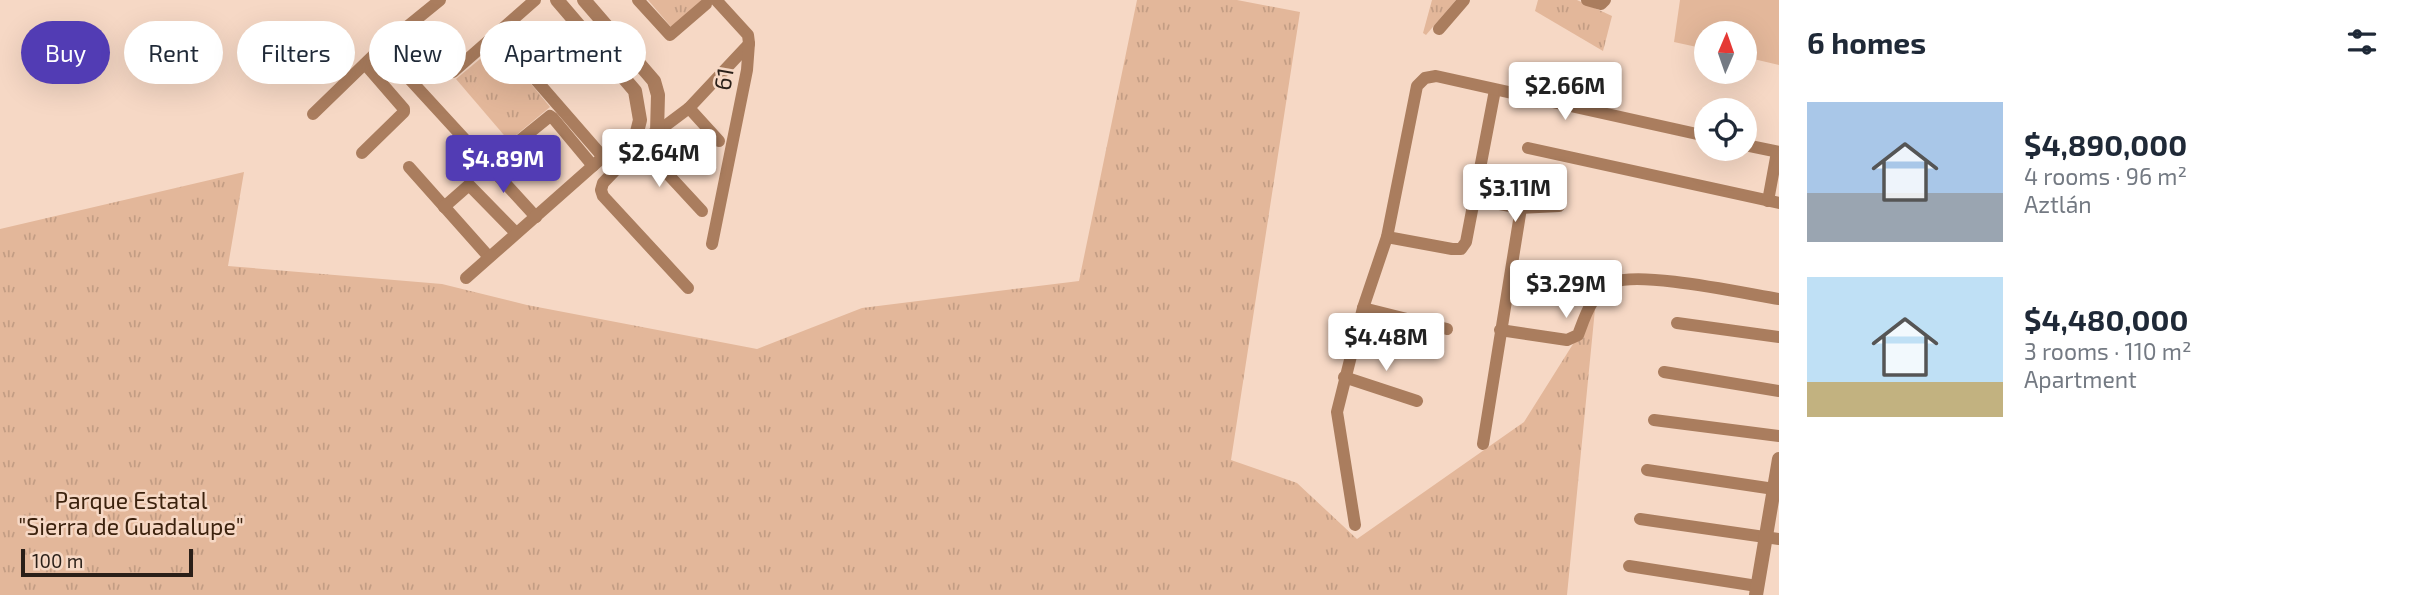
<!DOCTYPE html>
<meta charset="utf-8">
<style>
body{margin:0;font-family:"Exo 2",sans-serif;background:#f2f2f3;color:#1f2937;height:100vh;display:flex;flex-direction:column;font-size:26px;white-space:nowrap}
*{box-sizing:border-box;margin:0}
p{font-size:23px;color:#747a83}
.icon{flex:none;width:38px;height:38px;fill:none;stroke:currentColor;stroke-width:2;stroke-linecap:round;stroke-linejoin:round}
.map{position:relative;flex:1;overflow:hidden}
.sheet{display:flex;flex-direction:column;background:#fff;width:630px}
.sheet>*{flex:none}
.banner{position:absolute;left:21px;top:21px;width:665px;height:63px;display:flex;gap:14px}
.needle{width:46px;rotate:2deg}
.fabs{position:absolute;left:1694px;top:21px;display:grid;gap:14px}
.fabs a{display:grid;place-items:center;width:63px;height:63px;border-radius:50%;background:#fff;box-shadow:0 7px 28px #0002;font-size:35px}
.scale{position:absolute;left:21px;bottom:18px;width:172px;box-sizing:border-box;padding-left:7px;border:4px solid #2a1f18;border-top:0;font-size:19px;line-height:24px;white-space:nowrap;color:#2a1f18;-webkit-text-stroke:5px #f6d8c5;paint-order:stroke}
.price{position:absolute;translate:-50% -60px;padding:0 16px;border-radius:7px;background:#fff;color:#222;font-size:23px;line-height:46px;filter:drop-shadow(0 2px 4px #0008)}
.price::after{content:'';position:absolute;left:50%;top:42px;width:21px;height:16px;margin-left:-10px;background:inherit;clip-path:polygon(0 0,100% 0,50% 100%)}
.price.current{background:#523cb4;color:#fff}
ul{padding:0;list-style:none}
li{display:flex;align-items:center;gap:21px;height:175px;padding:0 28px}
li span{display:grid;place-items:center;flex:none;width:196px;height:140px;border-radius:0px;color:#555}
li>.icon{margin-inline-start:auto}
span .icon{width:84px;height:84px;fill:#fffc;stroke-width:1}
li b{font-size:30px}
h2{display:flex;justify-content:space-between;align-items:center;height:84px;padding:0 28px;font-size:30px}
.pill{padding:0 24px;border-radius:32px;background:#fff;box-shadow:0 7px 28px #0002;font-size:24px;line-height:63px}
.pill.current{background:#523cb4;color:#fff}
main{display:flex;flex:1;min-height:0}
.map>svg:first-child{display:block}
.grass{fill:url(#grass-tufts)}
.pitch{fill:#e3b79a}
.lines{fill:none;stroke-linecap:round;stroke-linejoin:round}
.minor{stroke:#aa7d5e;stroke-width:12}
.tertiary{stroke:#aa7d5e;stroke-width:14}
.labels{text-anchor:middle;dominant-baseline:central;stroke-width:5;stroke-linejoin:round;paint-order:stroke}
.street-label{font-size:23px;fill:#2a1f18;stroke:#f6d8c5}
.park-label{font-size:23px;fill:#3c220e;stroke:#f6d8c5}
</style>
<main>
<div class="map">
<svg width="1779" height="595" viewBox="0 0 1779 595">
<defs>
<pattern id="grass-tufts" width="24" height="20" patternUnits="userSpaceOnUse" patternTransform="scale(1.75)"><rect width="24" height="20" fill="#e3b79a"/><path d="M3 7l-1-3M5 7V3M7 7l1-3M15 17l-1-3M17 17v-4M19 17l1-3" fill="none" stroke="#c39d84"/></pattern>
</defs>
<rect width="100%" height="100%" fill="#f6d8c5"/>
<!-- grass -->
<g class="grass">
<polygon points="648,0 702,0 672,28"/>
<polygon points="1137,0 1237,0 1300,12 1231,460 1297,483 1357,539 1524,422 1595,309 1567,595 0,595 0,229 244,172 228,266 442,284 527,305 757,349 862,308 1079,281"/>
<polygon points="1432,0 1456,0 1426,35 1423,33"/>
<polygon points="1538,0 1577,0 1612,16 1603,51 1535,11"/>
<polygon points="498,44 550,107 509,141 456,79"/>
</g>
<!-- pitch -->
<polygon class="pitch" points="1680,0 1779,0 1779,65 1745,57 1745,33 1706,33 1706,49 1674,42"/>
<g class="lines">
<!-- minor -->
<g class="minor">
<polyline points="638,0 670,35 706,4"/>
<polyline points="1587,0 1601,4 1605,0"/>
<polyline points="1439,29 1464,0"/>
<polyline points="496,34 603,157"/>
<polyline points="381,48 536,217"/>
<polyline points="453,72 535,0"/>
<polyline points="689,108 719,141"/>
<polyline points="313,114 381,48 440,0"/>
<polyline points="657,132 689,108 749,44"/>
<polyline points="640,144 603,183 601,190 603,196 688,288"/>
<polyline points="640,144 702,211"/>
<polyline points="1745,145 1779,152"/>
<polyline points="513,146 550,116 553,118 593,166"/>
<polyline points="1528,148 1779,203"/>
<polyline points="362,153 404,112 404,109 365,64"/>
<polyline points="409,167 489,257"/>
<polyline points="1473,199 1521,208 1559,206"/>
<polyline points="1768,201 1777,152"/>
<polyline points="444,207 469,185 516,233"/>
<polyline points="1387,237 1452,249 1461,249 1466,242 1495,90"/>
<polyline points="712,244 747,70 749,43 748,35 716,0"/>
<polyline points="466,278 603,157 637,132 639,140"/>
<polyline points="1363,308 1447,329"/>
<polyline points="1677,323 1779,337"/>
<path d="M1500,330L1567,340L1578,335C1586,314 1591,295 1613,283C1637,270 1747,294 1779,299"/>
<polyline points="1664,372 1779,391"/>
<polyline points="1344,377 1417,401"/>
<polyline points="1654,420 1779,436"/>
<polyline points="1483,444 1521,208"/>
<polyline points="1647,470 1774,489"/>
<polyline points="1640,519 1779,539"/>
<polyline points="1355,525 1337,412 1363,308 1387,237 1417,86 1425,78 1436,76 1706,136"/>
<polyline points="1629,566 1757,586"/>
</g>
<!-- tertiary -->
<g class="tertiary">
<polyline points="557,0 635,91 640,120 637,132"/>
<polyline points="584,0 654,81 658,95 657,132 640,144"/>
<polyline points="1756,595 1779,459"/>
</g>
</g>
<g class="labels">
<!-- street labels -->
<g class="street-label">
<text transform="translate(723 79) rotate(-80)">61</text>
</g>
<!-- park labels -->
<g class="park-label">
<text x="131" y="500">Parque Estatal<tspan x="131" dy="26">"Sierra de Guadalupe"</tspan></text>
</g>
</g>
</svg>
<div class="fabs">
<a><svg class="needle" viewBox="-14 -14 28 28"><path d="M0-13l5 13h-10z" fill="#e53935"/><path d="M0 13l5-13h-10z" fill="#747a83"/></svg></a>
<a><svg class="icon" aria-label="locate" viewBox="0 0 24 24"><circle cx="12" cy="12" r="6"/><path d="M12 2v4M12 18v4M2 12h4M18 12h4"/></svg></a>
</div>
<div class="scale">100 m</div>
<b class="price" style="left:1565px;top:122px">$2.66M</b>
<b class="price" style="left:659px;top:189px">$2.64M</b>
<b class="price current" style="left:503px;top:195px">$4.89M</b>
<b class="price" style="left:1515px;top:224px">$3.11M</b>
<b class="price" style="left:1566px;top:320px">$3.29M</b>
<b class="price" style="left:1386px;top:373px">$4.48M</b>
<div class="banner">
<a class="pill current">Buy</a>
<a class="pill">Rent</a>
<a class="pill">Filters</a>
<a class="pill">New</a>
<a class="pill">Apartment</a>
</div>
</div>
<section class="sheet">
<h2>6 homes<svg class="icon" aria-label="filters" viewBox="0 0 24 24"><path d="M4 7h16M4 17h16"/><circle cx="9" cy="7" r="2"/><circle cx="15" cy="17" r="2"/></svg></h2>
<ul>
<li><span style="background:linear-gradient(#a9c7e8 65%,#9aa5b1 0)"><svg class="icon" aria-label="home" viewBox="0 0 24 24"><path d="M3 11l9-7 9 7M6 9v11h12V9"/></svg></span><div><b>$4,890,000</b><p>4 rooms · 96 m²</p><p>Aztlán</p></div></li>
<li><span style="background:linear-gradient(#bfe0f5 75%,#c2b280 0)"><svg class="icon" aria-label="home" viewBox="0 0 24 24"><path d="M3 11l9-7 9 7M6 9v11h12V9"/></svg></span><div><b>$4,480,000</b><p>3 rooms · 110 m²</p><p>Apartment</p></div></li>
</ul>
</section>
</main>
